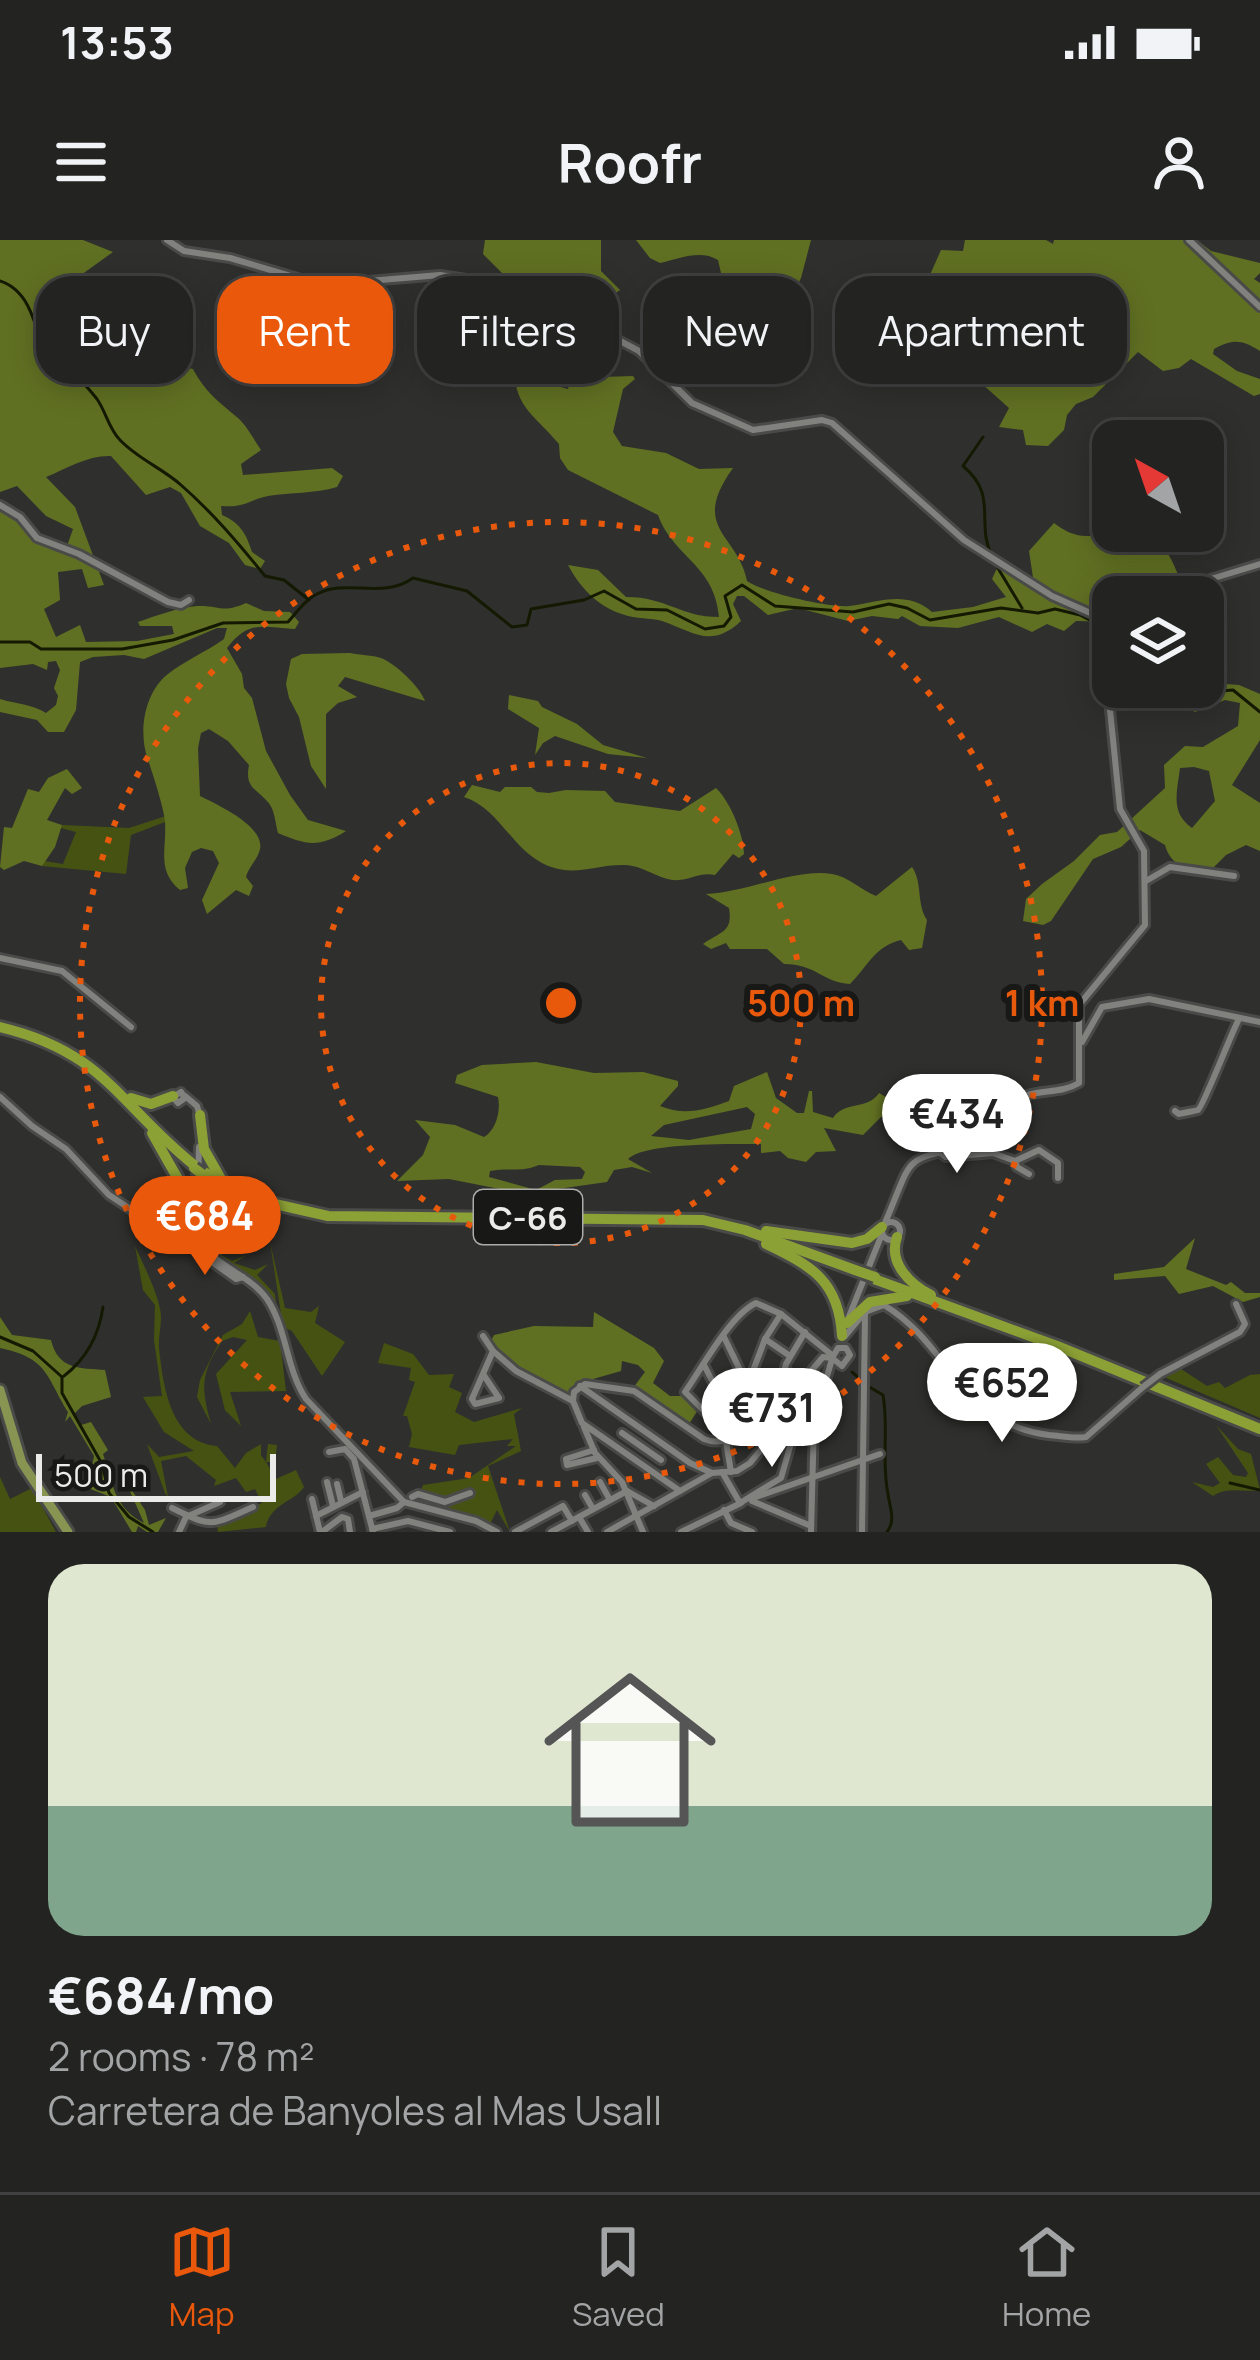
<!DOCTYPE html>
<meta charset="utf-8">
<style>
body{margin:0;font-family:Manrope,sans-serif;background:#2b2c2a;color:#f1f3f6;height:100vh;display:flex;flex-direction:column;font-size:45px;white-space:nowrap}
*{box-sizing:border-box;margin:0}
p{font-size:39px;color:#a3a4a5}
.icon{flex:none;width:66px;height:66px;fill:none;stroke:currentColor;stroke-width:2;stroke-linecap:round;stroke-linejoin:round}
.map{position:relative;height:1292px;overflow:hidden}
.panel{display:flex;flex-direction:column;background:#232422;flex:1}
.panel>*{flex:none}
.hud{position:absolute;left:36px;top:36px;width:1188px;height:108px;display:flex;gap:24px}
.needle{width:78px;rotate:320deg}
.tools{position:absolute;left:1092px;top:180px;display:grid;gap:24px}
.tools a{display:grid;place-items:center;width:132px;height:132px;border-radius:24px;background:#232422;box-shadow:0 6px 30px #0003,0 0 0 3px #404140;font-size:60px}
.scale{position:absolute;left:36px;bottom:30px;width:240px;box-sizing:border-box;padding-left:12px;border:6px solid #ebebe9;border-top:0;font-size:33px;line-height:42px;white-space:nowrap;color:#ebebe9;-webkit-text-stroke:9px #181817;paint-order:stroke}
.price{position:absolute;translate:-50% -102px;padding:0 27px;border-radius:42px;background:#fff;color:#222;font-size:39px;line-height:78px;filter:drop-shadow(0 3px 6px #0008)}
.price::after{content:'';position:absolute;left:50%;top:72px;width:36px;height:27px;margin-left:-18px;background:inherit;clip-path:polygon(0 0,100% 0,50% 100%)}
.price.on{background:#ea580c;color:#fff}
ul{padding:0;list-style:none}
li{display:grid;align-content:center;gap:24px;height:636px;padding:0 48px}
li+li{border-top:3px solid #404140}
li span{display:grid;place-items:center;height:372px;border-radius:36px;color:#555}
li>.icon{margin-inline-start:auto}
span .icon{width:216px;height:216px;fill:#fffc;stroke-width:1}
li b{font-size:51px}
.chip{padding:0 42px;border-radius:36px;background:#232422;box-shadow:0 6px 30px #0003,0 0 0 3px #404140;font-size:42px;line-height:108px}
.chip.on{background:#ea580c;color:#fff}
.status{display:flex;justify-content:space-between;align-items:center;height:84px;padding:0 60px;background:#232422;direction:ltr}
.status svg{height:33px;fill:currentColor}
header{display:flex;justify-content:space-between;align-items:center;height:156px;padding:0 48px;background:#232422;font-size:54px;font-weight:700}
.menu{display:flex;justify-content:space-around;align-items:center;height:168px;border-top:3px solid #404140;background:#232422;font-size:33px;color:#a3a4a5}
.menu a{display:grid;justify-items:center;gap:6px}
.menu .on{color:#ea580c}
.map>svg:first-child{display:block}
.green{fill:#465212}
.forest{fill:#607022;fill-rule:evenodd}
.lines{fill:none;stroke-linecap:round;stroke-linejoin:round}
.stream{stroke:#141902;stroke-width:3}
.minor-casing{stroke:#4a4b48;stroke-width:12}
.major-casing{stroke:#4a4b48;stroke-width:15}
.highway-casing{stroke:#4a4b48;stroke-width:16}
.minor{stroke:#81827e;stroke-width:6}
.major{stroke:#879452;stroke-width:9}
.highway{stroke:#8ba035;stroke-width:10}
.minor-bridge-casing{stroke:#4a4b48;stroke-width:12;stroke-linecap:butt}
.highway-bridge-casing{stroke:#4a4b48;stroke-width:16;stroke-linecap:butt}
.minor-bridge{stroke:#81827e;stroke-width:6}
.highway-bridge{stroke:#8ba035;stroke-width:10}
.ring{fill:none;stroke:#e8590c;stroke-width:6;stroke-dasharray:6 12}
.labels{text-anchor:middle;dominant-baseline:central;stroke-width:12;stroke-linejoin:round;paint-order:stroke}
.shield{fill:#181817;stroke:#acacaa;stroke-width:3}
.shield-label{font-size:33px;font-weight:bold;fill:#ebebe9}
.centre{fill:#e8590c;stroke:#181817;stroke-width:6}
.ring-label{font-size:36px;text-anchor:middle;font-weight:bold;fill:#e8590c;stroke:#181817;stroke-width:12;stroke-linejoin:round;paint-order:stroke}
</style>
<div class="status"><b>13:53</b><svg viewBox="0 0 49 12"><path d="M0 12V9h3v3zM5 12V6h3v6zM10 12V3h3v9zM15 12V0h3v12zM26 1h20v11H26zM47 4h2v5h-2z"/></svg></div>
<header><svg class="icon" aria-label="menu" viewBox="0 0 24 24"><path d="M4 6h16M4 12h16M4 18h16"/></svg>Roofr<svg class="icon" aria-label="person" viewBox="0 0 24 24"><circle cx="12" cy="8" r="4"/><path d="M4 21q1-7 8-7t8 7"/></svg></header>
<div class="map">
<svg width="1260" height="1292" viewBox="0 0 1260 1292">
<rect width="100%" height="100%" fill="#2f302d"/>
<!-- green -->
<g class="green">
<polygon points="166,576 165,582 131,595 126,634 42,626 44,621 63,624 76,592 61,588 62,585 129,588"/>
<path d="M202,938L220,950L216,957L226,980L215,985L222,1015L232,1021L247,1015L234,1023L255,1030L268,1024L257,1035L275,1054L276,1064C266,1056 205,1006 203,998C197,980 202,956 202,938Z"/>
<polygon points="270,1002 285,1068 311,1072 319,1066 315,1083 345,1102 322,1136 292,1091 283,1087"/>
<path d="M135,1006C144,1026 156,1049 160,1069C163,1082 158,1095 159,1108C163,1145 170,1202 217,1206L235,1228L246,1213L261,1204V1215L266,1222L268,1204L277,1205L275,1222H266L276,1239L296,1230L304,1247C294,1262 270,1264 266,1287L218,1292L217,1284L262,1263L255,1249L246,1252L236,1238L214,1246L216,1240L186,1216L161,1221L168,1257L165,1253L147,1204L159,1217L194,1211L164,1192L143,1157L162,1156L154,1100L155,1065L143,1050Z"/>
<path d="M250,1071L258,1097L280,1101L286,1151L230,1152L241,1186L225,1170L216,1134L247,1100L233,1097L222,1101C200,1134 201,1148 211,1184L197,1157L200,1140L223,1095L242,1084Z"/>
<polygon points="384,1103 413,1114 429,1135 454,1134 449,1147 462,1153 455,1172 474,1182 522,1168 514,1174 521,1211 488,1226 510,1292 497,1270 490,1284 417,1260 423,1245 469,1238 516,1206 507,1206 513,1199 459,1205 455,1215 409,1207 412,1194 407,1176 403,1176 415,1142 409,1140 411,1128 378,1123"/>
<polygon points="1178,1127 1207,1146 1219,1142 1225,1148 1250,1135 1260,1134 1260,1178 1164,1137"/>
<path d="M1216,1185L1238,1209L1251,1214L1260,1250C1243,1253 1228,1246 1213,1256L1192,1242L1213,1247L1220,1243L1206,1224L1218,1217L1233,1235L1246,1237L1248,1233Z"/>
<polygon points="0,1237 10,1259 32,1248 56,1292 0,1292"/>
</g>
<!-- forest -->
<g class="forest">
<path d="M0,0H83L113,12L81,35L84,44L91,48L75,58L74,68L59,82L86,105L92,117L106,119C133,157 155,119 193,129C204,151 220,163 238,178C247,186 254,200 261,210L241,224L243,235L332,228L343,236L337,247C314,254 291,252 268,256C248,260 245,268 221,266L222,275C240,283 246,293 252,312L265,321L260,329L245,325L229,303L200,286L181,253L170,247L146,255L111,216C88,215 68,228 46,237L75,267L104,345L88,348L82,329L58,332L60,360L44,369L56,397L80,385L86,402L137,401L174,394L172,386H140L138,382C158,375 177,368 197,366C220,365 222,374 246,363L264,371L290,372L299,382L295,389C261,387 249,380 227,408L242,434L244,448L252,458L266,511L290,555L308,580L346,591C319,608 306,605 278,593C275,582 275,569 267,561C254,547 245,547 249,525L228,501L209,489L201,493L198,508L200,556C216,564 265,586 260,609C258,619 249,626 246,637L253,646L249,656L236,650L207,674L202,660L219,623L213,611L201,608L192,612L185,628L188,648L180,650C156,630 167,609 165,582C165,572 152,531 148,520C138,492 144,453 168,434C184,421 206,412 224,399L227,388H217L144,419L124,415L93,417L80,422L76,470L64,492H48L37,480L0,472V459C16,464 32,464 46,473L56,465L58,456L54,448L60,430L56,421L48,422L47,430L33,424L0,428V266L40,302L66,309L73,289L46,276L17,246L0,252Z"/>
<polygon points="485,0 601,0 601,31 620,50 608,58 587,57 579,69 602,96 548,76 538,76 510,58 510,41 483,14"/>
<path d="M636,0H811L801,38L780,81L787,108L776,101L767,86L750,78L733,85L718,20C700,9 679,19 660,23L650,18Z"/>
<path d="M965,0H1046L1053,4L1054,0H1197L1211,11L1260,23V33L1254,39L1260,43V111C1241,99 1233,99 1214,109L1213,114L1237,131L1260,139V154L1254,156L1191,119L1179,128L1163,131L1138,112L1093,157L1076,164L1067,175L1064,190L1048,206L1026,205L1023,190L999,187L1009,168L971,134L963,108C936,91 950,88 941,66C936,56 931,48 929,37L941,10L963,11Z"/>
<path d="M490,91L533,126L538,141L568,149L571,138L633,136L635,139L623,149L613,192L622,206L666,213L699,229L733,228C689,289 738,294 747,341C764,353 830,368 849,366C877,363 906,349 932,372L973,367L1006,357L992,339L998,326L1034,344L1029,311L1054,283C1073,298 1092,301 1113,287V291C1152,291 1165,300 1179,337L1218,355L1213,443L1239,445L1260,454V500L1232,545L1260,563V611L1246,605L1226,615L1210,631C1189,631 1171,627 1165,605L1140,590L1121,607L1093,619L1051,681L1043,685L1023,681L1026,659L1042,644L1074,621L1100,595L1117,592L1165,548L1164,525L1185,506L1203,507L1238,486L1240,463L1225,460L1195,472L1155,449L1203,447V357H1113V382L1076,381L1064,391L1047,384L1032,392L999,377L958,388L920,386L902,376L898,379L872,376L848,381L798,368L768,375L744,356H737L733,364L741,381C711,409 694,392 662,381C652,378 643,379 633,377C602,371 582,351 568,325L598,330L626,357C667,357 680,377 719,377C715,325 673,317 658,275L568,230L560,218L559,204C535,175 512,166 515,124L486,97ZM1194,527L1209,531L1215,561L1192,588C1170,573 1177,552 1180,528Z"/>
<path d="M350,413C360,415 372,415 381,418C396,424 420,447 425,461L345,437L338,446L357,457L338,463L326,474V549L311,526L299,477L289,458L286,444L291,419L302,414Z"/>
<polygon points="509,455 538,461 542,467 577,484 603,505 647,518 608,514 555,496 543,503 535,515 539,488 508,469"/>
<polygon points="67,529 82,548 72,554 65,548 47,580 62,585 55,607 42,626 24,621 4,630 0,627 4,587 12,588 28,549 39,552 48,538"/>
<path d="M472,545L500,552L505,547H531L537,552L549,553L566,550L605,551L615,562L680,571L716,548C730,561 744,595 744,614L739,618L733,614L715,635C700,632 693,639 679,640C662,642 643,625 625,625C594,624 573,639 542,623C511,607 498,568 464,557Z"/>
<path d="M912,627C923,643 916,663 927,680L922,708L909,710L901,700C875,706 868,726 850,744C824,743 816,724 784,724L767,709H730L726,703L711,709L703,704C721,691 733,693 729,668L706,654C745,653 795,628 832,634C849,637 861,650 876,656Z"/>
<path d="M536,822L594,833L643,832L678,841V846L660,866C684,876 705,870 729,861L734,846L767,832L776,858L797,873H804L809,851H812L813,872L833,878C844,861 868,870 879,853L896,863L892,876L881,877L863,895L824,888L836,911L816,912L806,922L788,918L780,911L761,913V904C734,904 644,902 628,919L652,933L632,927L614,930L607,942L550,950L536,956L449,939L397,941L423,915L430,897L415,880L455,885L484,897C496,890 501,871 498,857L455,843L457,835L482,825ZM747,867L755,874L751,889L689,900L651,896L664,885ZM539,925L580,927L585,932L582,939L555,940L536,950L489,937L490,931C511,927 519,933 539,925Z"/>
<polygon points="1195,998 1186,1029 1226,1045 1231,1042 1245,1053 1260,1053 1260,1057 1243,1062 1213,1046 1179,1054 1165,1036 1114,1040 1114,1034 1164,1027"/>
<path d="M594,1072L654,1108L664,1121L653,1143L670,1156H685L698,1170L689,1184L633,1148L645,1132L638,1125L622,1121L621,1131L579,1143L568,1156C542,1142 503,1130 491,1101L494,1095L534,1086L593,1087Z"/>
<path d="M0,1077L12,1095L51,1100C58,1130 80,1128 105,1130L111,1157L82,1166L74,1174L81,1185L91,1182L108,1210L103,1214C113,1243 113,1267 144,1283L125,1240L145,1270L149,1285L166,1278L158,1292H147L138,1286L136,1292H132L111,1257L88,1248L94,1216L70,1176L65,1182L68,1172C46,1136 48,1118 0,1108Z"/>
</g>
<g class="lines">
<!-- stream -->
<g class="stream">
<path d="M0,41C31,51 36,88 45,117L50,119L56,111L65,113C72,134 84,142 97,159C106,172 109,189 120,200C138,219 162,228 181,245C213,273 239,304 265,336L284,340L309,360"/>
<path d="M983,197L963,226C999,256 975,282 992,316"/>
<polyline points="996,325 1022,368"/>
<path d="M0,402H30L41,409H122L173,400L223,383L288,382C297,372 306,359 317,354C347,338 382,360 413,338L467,351L512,387L527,385L531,369L584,360L604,351L636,369L667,370L705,389L724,386L731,377L725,356L742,345L775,366L853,372L889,364L907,368L930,380L1001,368L1038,373L1055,369L1080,375L1103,387L1109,396"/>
<polyline points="1200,447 1208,452 1233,450 1260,472"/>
<polyline points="0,1097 33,1111 62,1137"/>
<polyline points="852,1132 859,1138"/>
<path d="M64,1136C86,1119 99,1095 103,1067"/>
<polyline points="62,1137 62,1153 102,1224 109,1253 129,1277 153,1292"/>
<path d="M866,1145L883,1155C889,1188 881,1221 888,1254C890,1269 896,1280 887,1292"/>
<polyline points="1230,1243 1260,1250"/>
</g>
<!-- minor casing -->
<g class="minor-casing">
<g id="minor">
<polyline points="167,0 184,11 230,18 321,45 440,35 486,42 521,72 541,79 579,71 607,94 639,111 692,163 753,190 822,180 832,183 964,300 1052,356 1113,383"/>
<polyline points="1189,0 1260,67"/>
<polyline points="276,69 284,72 291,64"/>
<polyline points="271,73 284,35"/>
<polyline points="0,265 20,277 37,298 79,314 168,362 181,365 189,360"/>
<polyline points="1188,357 1201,342 1260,324"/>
<polyline points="1146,641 1170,627 1234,636"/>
<polyline points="0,718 62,731 131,787"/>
<polyline points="1082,802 1102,767 1149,759 1260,782"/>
<polygon points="181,852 185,858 178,863 173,857"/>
<polyline points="185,856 197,866 200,876"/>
<polyline points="0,857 32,886 66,909 109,955 141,976 162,999 192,1008 236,1039 243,1037"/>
<path d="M1175,871L1179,874C1182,873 1195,871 1198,870C1203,867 1231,794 1238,781"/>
<polyline points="939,912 946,917 993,913 1015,921 1039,910 1058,923 1058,938"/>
<polyline points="1015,921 1017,927 1029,934"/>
<circle cx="891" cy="991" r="9"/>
<path d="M885,983C916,910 899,923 978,903C995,890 998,869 1019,858C1038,849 1061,854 1079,843V765L1145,685L1144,611L1120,569L1106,430L1105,412L1113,395"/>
<polyline points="197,984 199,907"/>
<path d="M201,1002C217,1028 249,1034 267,1059C287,1089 286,1129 306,1159L404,1262"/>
<polyline points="848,1079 882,994"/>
<polyline points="483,1096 493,1111"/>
<path d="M845,1096L865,1072L884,1065C953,1107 957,1183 1049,1195C1062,1196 1074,1199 1086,1197L1143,1147"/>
<polyline points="765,1099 790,1116"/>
<path d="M704,1125L722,1160L709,1176L685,1152C702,1128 730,1075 756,1063L781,1074L832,1115"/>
<polyline points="785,1129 809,1149"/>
<polyline points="483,1134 499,1158 475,1164 472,1159 493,1111 516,1131 573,1161"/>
<polyline points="1160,1134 1240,1092 1245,1084 1236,1064"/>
<polyline points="748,1144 765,1099 781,1074"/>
<polyline points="580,1146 690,1223 712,1233 737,1231 750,1223 764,1206 786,1124 805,1092"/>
<path d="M573,1161L574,1152L585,1144L634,1151L704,1199C729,1209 750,1186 756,1163L724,1097"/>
<polyline points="573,1161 582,1183 680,1251"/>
<polyline points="749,1179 793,1201"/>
<polyline points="584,1187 595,1213 622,1242 643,1292"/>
<polyline points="622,1193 661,1220"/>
<polyline points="726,1201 731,1232"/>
<polyline points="594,1210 566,1219 567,1225 597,1218"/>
<polyline points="329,1212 345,1209 354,1219 373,1292"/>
<polyline points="722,1232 740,1263"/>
<polyline points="327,1242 333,1266"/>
<polyline points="600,1242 610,1260"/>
<polyline points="337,1244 341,1261"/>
<polyline points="627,1251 654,1266"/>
<polyline points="585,1255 593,1269"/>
<polyline points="412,1257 418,1254 445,1262 470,1253"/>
<polyline points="753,1258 880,1214"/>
<polyline points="312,1259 320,1292"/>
<polyline points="752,1261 811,1286"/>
<polyline points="404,1262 476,1281 497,1292"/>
<polyline points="740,1263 781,1238 812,1130 823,1117 832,1118 838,1108 846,1108 850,1115 842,1126 832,1118"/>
<path d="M172,1268C213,1288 210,1286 253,1267"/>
<polyline points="724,1270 731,1283 752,1292"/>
<polyline points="316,1276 363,1252"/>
<polyline points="369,1276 397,1268 404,1262"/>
<polyline points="186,1277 220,1262"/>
<polyline points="579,1277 588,1292"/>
<polyline points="372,1289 408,1281 450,1292"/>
<polyline points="179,1292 186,1277"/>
<polyline points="322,1292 342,1277 348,1279 350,1292"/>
<polyline points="515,1292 563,1266 572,1281"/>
<polyline points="551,1292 627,1251"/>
<polyline points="607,1292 712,1233"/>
<polyline points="681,1292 741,1263"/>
<polyline points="811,1292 814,1182 832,1119"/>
<polyline points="862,1292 865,1074"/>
</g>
</g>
<!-- major casing -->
<g class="major-casing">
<polyline id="major" points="0,1150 22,1223 68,1292"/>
</g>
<!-- highway casing -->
<g class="highway-casing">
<g id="highway">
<path d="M0,787C105,812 119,865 194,925"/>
<polyline points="131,858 151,864 173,856"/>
<polyline points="200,875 204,909 221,939"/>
<polyline points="152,893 178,939 201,1004"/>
<polyline points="202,931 257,960 328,976 703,980 745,990 855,1030"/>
<polyline points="766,991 852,1003 867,999 882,987"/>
<path d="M897,997C888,1022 909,1044 931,1055"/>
<path d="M766,1004C812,1026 839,1041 842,1096"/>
<polyline points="874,1039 1057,1106 1260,1189"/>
<polyline points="847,1083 870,1062 907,1056"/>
</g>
</g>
<!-- minor -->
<use href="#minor" class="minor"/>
<!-- major -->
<use href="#major" class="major"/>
<!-- highway -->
<use href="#highway" class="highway"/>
<!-- minor-bridge casing -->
<g class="minor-bridge-casing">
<polyline id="minor-bridge" points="1143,1147 1160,1134"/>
</g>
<!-- highway-bridge casing -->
<g class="highway-bridge-casing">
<g id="highway-bridge">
<polyline points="194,928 202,934"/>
<polyline points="855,1030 875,1037"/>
</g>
</g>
<!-- minor-bridge -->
<use href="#minor-bridge" class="minor-bridge"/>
<!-- highway-bridge -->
<use href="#highway-bridge" class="highway-bridge"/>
</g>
<!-- distance rings -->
<g class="ring">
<circle cx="561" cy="763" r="240"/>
<circle cx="561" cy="763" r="481"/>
</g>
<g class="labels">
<!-- shield labels -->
<rect class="shield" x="474" y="950" width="108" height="54" rx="9"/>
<g class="shield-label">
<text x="528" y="977">C-66</text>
</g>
</g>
<circle cx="561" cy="763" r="18" class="centre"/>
<g class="ring-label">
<text x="801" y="776">500 m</text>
<text x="1042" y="776">1 km</text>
</g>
</svg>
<div class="tools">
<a><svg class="needle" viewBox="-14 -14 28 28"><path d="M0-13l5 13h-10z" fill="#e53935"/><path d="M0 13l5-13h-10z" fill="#a3a4a5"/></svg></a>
<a><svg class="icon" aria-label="layers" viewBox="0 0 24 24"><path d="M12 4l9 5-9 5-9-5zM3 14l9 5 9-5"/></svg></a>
</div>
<div class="scale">500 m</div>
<b class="price" style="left:957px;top:936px">€434</b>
<b class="price on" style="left:205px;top:1038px">€684</b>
<b class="price" style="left:1002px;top:1205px">€652</b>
<b class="price" style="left:772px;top:1230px">€731</b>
<div class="hud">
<a class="chip">Buy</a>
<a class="chip on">Rent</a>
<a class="chip">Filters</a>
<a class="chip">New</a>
<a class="chip">Apartment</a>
</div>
</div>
<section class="panel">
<ul>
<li><span style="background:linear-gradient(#dfe7d0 65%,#7fa58c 0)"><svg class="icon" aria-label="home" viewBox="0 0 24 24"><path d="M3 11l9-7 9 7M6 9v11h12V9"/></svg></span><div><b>€684/mo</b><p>2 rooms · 78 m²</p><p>Carretera de Banyoles al Mas Usall</p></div></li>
</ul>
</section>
<nav class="menu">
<a class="on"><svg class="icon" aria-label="map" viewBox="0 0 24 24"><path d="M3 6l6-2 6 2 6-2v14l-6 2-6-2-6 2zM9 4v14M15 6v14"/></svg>Map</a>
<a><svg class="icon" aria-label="saved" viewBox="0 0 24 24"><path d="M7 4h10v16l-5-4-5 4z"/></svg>Saved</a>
<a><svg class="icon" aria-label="home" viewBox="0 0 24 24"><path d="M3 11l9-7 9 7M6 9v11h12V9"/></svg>Home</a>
</nav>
